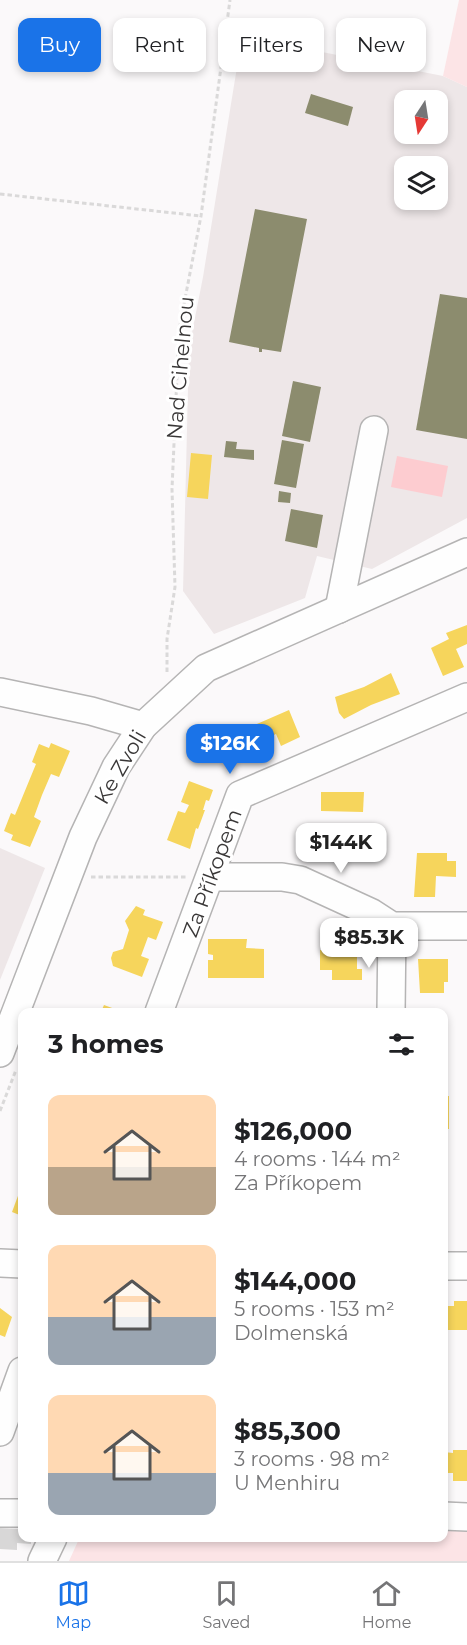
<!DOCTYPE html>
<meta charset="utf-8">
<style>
body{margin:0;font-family:Montserrat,sans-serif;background:#f6f6f6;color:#202124;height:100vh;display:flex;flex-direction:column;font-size:22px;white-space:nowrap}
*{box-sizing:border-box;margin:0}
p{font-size:20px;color:#757577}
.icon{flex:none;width:33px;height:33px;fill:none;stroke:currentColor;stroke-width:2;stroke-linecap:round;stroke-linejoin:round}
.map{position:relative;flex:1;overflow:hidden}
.sheet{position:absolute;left:18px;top:1008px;width:430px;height:534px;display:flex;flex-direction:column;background:#fff;border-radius:12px;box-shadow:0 3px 9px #0003}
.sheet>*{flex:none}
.hud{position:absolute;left:18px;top:18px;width:432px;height:54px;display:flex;gap:12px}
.needle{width:39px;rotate:192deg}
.buttons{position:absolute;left:394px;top:90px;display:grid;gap:12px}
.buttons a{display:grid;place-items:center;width:54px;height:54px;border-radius:12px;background:#fff;box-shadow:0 3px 9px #0003;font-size:30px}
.price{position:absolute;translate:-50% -51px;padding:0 14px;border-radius:12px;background:#fff;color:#222;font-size:20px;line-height:39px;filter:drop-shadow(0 2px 3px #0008)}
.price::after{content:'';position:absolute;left:50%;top:36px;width:18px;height:14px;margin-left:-9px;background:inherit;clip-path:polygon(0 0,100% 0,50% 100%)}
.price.selected{background:#1a73e8;color:#fff}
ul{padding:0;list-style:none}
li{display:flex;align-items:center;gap:18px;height:150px;padding:0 30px}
li span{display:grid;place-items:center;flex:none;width:168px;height:120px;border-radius:12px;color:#555}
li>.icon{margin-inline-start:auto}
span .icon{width:72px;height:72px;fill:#fffc;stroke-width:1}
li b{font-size:26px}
h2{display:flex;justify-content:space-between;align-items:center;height:72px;padding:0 30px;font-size:26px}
.pill{padding:0 21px;border-radius:12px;background:#fff;box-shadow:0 3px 9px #0003;font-size:21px;line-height:54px}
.pill.selected{background:#1a73e8;color:#fff}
.menu{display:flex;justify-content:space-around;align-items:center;height:84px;border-top:2px solid #e0e0e0;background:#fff;font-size:16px;color:#757577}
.menu a{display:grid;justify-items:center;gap:3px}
.menu .selected{color:#1a73e8}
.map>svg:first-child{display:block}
.built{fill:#eee7e8;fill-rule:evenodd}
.green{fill:#fce4e6}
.water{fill:#fdccd0}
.homes{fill:#f6d55c}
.industry{fill:#8c8c6e}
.building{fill:#d8d7d7}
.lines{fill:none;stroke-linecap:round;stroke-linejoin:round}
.minor-casing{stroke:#b5b4b4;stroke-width:30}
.path{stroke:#dad9d9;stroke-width:3;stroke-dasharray:4.5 3;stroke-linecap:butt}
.minor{stroke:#fefefe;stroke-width:27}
.labels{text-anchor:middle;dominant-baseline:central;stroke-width:6;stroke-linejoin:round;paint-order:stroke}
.street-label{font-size:21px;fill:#393737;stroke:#fff}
</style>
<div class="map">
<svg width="467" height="1561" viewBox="0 0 467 1561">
<rect width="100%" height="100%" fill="#fbf9fa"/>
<!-- built -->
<g class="built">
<path d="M242,36L443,76L467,87V518L372,569L317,556L305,598L214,634L183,591L189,348L203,277ZM405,100H438V134H405ZM405,166H438V200H405Z"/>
<polygon points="0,848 45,868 0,980"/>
</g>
<!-- green -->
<g class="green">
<polygon points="459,0 467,0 467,87 443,76"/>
<polygon points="444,1531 467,1531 467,1561 69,1561 79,1539 77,1538 444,1538"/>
</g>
<!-- water -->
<polygon class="water" points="397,456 448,466 442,497 391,487"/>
<!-- homes -->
<g class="homes">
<polygon points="191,453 212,455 208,499 187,497"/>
<polygon points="467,625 467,644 456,649 464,667 443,676 431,648 449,639 446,633"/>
<polygon points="391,673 400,694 371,705 344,719 339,713 335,697 364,687"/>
<polygon points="289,710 300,737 281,746 276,734 258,742 263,754 244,762 232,735"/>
<polygon points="51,743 70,751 59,777 51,774 42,795 34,817 41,821 30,847 11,840 13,835 4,831 11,813 15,815 36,764 32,762 39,744 49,748"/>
<polygon points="189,781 213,790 209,801 206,800 203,810 205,810 198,829 196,828 190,849 167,840 178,811 185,813 189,805 181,802"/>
<polygon points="321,792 364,792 363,812 321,811"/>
<polygon points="417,853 447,853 447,861 456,861 456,877 436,876 435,897 414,897"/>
<polygon points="136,906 145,910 143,915 163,922 156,940 148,937 141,956 149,959 142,977 113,966 111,958 113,952 123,949 129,930 125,921"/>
<polygon points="327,936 362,937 362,952 355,952 354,956 357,956 357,969 362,969 362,980 332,980 332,970 320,970 320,950 327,950"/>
<polygon points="208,939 247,939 246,948 264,949 264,978 208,978 208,960 213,960 213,955 208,954"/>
<polygon points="418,959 448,959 448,982 444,982 444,993 420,993"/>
<polygon points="104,1005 123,1012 101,1012"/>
<rect x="444" y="1096" width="5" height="33"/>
<polygon points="22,1185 22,1216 12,1212"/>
<polygon points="454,1301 467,1301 467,1330 444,1330 444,1306 454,1306"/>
<polygon points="0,1308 12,1317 5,1337 0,1335"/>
<polygon points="453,1450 467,1450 467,1481 453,1481 453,1473 444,1473 444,1452 453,1453"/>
</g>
<!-- industry -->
<g class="industry">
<polygon points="311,94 353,107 348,126 305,113"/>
<polygon points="255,209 307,219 281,352 262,349 262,352 259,352 259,348 229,342"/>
<polygon points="440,294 467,298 467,439 416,430"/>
<polygon points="293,381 321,387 310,442 282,436"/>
<polygon points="282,440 304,444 296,488 274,484"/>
<polygon points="226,441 237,442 236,449 254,450 254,460 224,457"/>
<polygon points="279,491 291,493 290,503 278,502"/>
<polygon points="291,509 323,515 317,548 285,541"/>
</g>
<!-- building -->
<polygon class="building" points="0,1528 22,1529 22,1538 31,1538 31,1544 17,1543 17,1550 0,1549"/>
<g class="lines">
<!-- minor casing -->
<g class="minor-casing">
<g id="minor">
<polyline points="339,609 374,430"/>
<polyline points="0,692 91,711 143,726"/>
<polyline points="212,877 282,877 300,880 372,913 392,926 467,926"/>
<polyline points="159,1012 240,795 467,697"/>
<polyline points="391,1012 392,926"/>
<polyline points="0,1053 83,837 116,767 143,726 206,668 467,552"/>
<polyline points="0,1263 22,1264"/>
<polyline points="444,1266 467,1266"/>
<polyline points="0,1432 22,1371"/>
<polyline points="0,1513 22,1513"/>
<polyline points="444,1516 467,1517"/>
<polyline points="42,1561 53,1538"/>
</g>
</g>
<!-- path -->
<g class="path">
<polyline points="0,194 201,216"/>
<polyline points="167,672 167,639 175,587 172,489 179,330 201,216 230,0"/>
<polyline points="91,877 187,877"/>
<polyline points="0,1111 16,1070"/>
</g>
<!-- minor -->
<use href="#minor" class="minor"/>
</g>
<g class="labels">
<!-- street labels -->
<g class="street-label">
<text transform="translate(180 368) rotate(-85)">Nad Cihelnou</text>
<text transform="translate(120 767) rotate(-60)">Ke Zvoli</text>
<text transform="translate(212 873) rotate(-70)">Za Příkopem</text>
</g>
</g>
</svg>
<div class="buttons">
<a><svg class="needle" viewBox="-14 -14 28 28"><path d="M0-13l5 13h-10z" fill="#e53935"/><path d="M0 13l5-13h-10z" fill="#757577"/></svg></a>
<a><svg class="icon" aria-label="layers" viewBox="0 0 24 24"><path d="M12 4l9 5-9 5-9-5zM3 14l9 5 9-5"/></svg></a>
</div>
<b class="price selected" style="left:230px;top:775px">$126K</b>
<b class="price" style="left:341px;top:874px">$144K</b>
<b class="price" style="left:369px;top:969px">$85.3K</b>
<div class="hud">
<a class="pill selected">Buy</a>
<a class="pill">Rent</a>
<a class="pill">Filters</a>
<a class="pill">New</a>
</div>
<section class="sheet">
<h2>3 homes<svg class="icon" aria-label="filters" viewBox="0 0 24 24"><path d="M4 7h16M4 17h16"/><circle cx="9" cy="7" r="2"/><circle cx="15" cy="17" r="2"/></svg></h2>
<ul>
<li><span style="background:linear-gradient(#ffd9b3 60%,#b9a48a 0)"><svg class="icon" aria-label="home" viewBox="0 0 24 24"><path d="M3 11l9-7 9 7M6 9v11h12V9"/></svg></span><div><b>$126,000</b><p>4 rooms · 144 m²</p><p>Za Příkopem</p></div></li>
<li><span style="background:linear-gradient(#ffd9b3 60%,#9aa5b1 0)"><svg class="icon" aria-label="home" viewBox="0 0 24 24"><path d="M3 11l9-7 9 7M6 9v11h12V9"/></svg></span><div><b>$144,000</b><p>5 rooms · 153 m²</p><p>Dolmenská</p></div></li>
<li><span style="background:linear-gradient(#ffd9b3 65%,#9aa5b1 0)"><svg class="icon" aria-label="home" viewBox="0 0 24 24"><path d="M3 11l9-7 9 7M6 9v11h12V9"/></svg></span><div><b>$85,300</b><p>3 rooms · 98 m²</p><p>U Menhiru</p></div></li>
</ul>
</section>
</div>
<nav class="menu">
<a class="selected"><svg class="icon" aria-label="map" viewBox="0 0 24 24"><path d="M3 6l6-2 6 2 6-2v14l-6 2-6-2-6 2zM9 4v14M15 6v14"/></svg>Map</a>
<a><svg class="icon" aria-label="saved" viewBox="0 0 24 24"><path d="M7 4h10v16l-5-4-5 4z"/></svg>Saved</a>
<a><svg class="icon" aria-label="home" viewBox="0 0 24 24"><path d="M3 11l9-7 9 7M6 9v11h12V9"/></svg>Home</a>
</nav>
